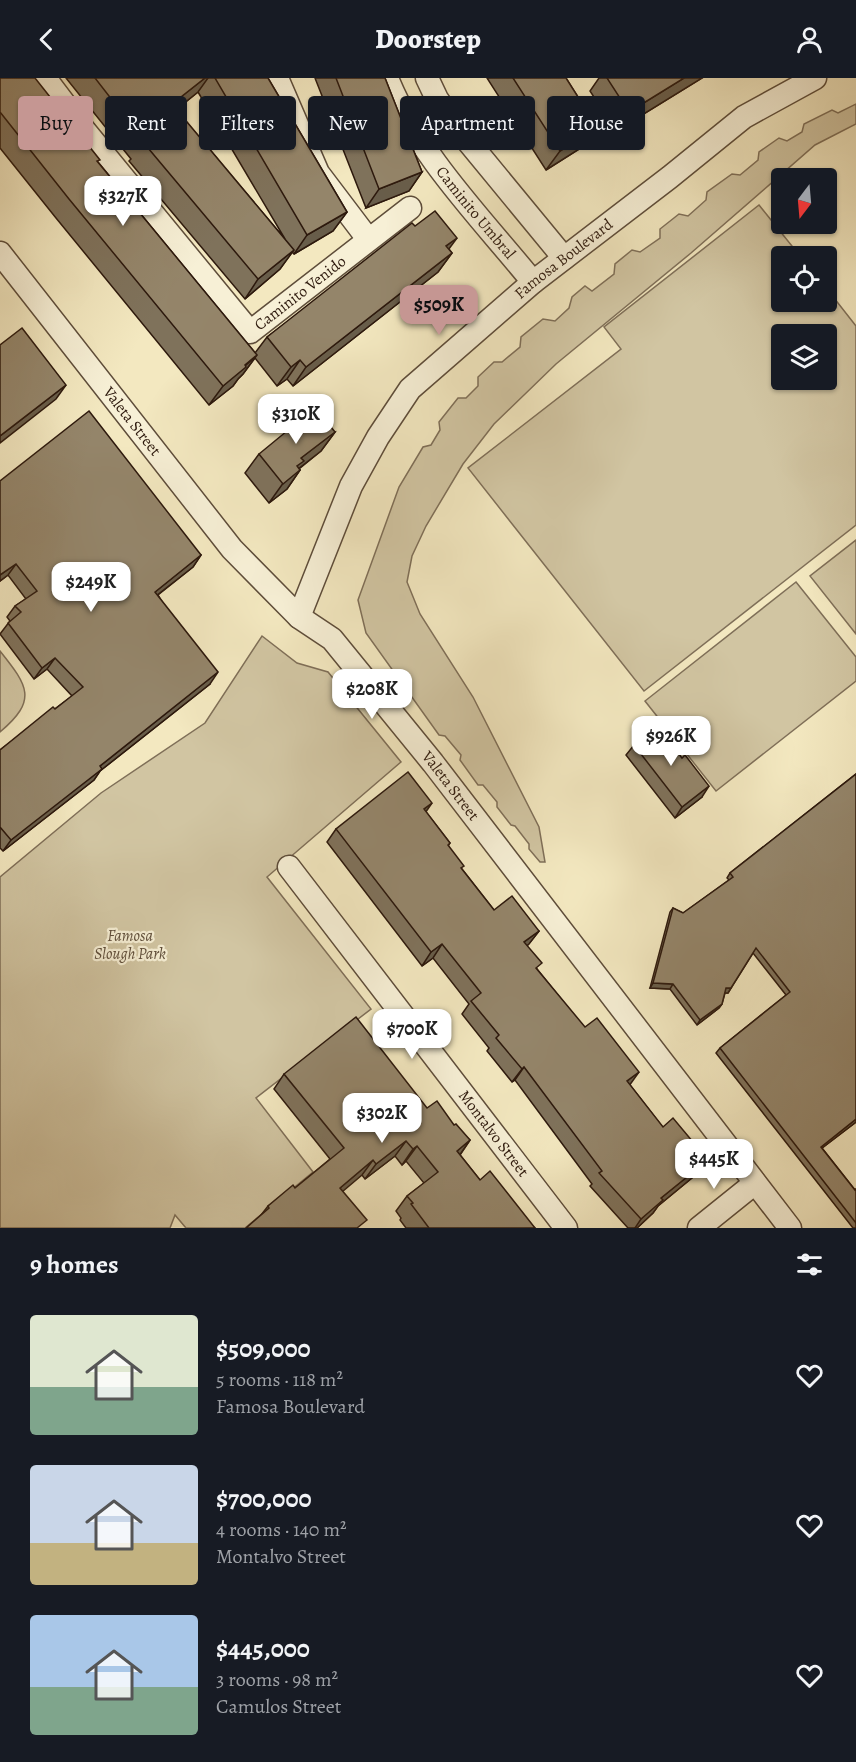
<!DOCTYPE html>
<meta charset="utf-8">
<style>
body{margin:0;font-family:Alegreya,serif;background:#242831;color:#f1f3f6;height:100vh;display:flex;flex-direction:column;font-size:22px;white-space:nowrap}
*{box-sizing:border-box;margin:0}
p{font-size:20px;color:#9ea1a6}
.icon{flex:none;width:33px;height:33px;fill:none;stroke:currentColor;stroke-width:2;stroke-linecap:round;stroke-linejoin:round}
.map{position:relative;height:1150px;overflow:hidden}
.sheet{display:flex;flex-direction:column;background:#171b24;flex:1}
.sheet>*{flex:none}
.banner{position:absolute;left:18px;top:18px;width:820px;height:54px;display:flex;gap:12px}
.needle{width:39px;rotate:196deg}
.tools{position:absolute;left:771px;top:90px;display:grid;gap:12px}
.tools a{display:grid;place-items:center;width:66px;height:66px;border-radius:6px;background:#171b24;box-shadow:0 2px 4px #0004;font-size:30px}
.price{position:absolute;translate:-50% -51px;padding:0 14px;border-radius:12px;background:#fff;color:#222;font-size:20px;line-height:39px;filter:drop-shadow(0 2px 3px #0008)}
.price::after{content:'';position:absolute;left:50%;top:36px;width:18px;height:14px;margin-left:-9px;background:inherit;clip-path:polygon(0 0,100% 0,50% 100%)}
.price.on{background:#c59692;color:#111}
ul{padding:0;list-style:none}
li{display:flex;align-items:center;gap:18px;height:150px;padding:0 30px}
li span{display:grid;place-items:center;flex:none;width:168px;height:120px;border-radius:6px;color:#555}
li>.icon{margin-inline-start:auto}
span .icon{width:72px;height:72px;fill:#fffc;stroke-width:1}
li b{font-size:26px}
h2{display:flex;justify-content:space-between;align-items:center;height:72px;padding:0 30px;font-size:26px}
.tag{padding:0 21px;border-radius:6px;background:#171b24;box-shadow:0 2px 4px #0004;font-size:21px;line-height:54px}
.tag.on{background:#c59692;color:#111}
header{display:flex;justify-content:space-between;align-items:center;height:78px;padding:0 30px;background:#171b24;font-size:27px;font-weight:800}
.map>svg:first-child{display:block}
.green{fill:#d1c5a2;stroke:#7f6f58;stroke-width:1.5;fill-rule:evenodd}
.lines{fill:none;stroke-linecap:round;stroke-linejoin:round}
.minor-casing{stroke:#5e4d3a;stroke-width:25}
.minor{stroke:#f7f0d6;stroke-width:22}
.wall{fill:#7f725b;stroke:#2d190d;stroke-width:1.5;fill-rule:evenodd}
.shaded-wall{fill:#685d4a;stroke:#2d190d;stroke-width:1.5}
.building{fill:#94856a;stroke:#2d190d;stroke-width:1.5}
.labels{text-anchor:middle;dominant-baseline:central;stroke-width:4.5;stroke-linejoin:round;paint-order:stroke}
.street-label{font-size:16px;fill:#2d190d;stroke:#f7f0d6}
.park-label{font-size:16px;font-style:italic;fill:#5e4d3a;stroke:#f7f0d6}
</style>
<header><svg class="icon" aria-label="back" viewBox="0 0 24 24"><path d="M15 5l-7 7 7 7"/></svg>Doorstep<svg class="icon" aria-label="person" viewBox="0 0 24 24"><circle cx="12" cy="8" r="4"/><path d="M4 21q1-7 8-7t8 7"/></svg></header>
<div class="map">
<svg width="856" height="1150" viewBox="0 0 856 1150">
<rect width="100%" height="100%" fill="#f3e8c0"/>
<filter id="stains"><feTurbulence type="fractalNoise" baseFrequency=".00333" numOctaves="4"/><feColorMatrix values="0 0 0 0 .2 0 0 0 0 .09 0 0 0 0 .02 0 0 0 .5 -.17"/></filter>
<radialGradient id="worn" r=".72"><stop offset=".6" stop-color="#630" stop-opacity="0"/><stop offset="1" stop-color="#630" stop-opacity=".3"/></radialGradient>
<!-- green -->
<g class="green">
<polygon points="856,26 856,46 815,67 691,175 556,286 494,346 463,386 426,448 412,478 407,504 420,536 473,619 539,749 545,784 540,784 529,771 529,766 515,748 511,747 497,729 497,724 483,707 478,707 460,682 461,677 445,658 439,657 366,555 358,522 399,409 423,369 431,367 440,352 439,344 458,320 466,320 478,308 478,299 494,284 502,284 520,269 521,259 543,241 555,243 569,230 572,219 585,208 592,213 614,196 615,186 632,172 640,174 660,160 660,151 679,136 688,138 706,122 707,114 732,96 740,97 758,82 759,74 779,60 787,63 802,54 804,46 832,32 838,35"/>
<path d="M759,127L800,178H782V224H826L827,211L856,248V447L644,613L468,390L621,271L604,249ZM782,256H826V302H782Z"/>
<polygon points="856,462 856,556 810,498"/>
<polygon points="796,504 856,579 856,603 716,713 645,623"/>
<polygon points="262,558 297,585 328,594 401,684 267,799 371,931 256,1020 313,1094 245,1150 186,1150 175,1137 170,1150 0,1150 0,799 101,715 205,645"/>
<path d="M0,573C28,608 38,622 0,654Z"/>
</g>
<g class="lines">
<!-- minor casing -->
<g class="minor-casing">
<g id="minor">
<path id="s1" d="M45,0L85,53L250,254L410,130"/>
<polyline points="277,0 318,95 368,161"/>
<path id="s2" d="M387,0C417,76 482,141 533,204"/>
<polyline points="427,0 437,21 457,50 564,180"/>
<path id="s3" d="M0,175L232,471L299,539L332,561L433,685L790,1150"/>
<path id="s4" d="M299,539L351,408L378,359L410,311L533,204L670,99L744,39L815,0"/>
<path id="s5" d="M289,789L566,1150"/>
<polyline points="699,1150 755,1105"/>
</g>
</g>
<!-- minor -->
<use href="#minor" class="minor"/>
</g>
<!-- wall -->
<g class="wall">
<polygon points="0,0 98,84 255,275 267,259 415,148 449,171 452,175 438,194 293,308 287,301 277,308 255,280 243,296 238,301 233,308 209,327 56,140 0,70"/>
<path d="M66,0H268L347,134L333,153L294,176L292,174L280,191L245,221L129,83L131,81ZM198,14L285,161L176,32Z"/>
<polygon points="315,0 385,0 422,94 409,113 366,130"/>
<polygon points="487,0 566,0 597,49 584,68 546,92"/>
<polygon points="599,0 702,0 616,53 590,13"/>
<polygon points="335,354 321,373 299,391 300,392 287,411 269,425 245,395 259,376"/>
<polygon points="0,403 201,477 193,489 158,517 210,606 100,693 94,702 3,773 0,770 0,672 72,618 47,591 34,601 0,556 10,543 7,539 15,528 26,521 8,497 0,503"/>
<polygon points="634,667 702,719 675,740 626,677"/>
<polygon points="856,696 856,1044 822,1070 855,1112 856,1111 856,1150 853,1150 716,975 720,970 786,917 753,875 728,915 725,915 722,926 719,930 697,947 670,911 650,910 670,834 673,830 683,835 729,802 727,800 730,795"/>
<polygon points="426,734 450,765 448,768 462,791 494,832 539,853 527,868 537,891 630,1007 698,1095 658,1128 653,1135 637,1150 628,1150 590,1108 592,1106 515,1002 512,1004 487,973 489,970 462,936 469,926 433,880 422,888 327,764 336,751"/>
<polygon points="284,996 427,1030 454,1047 470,1062 460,1077 480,1102 535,1150 406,1150 400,1142 401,1140 396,1133 407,1118 424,1105 406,1083 402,1087 395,1078 365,1101 362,1097 261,1137 268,1128 295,1110 330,1081 274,1011"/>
</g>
<!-- shaded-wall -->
<g class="shaded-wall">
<polygon points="205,0 208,0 198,14 158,46 172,26"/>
<polygon points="684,0 702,0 616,53 629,34"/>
<polygon points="597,49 584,68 546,92 560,73"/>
<polygon points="422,94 409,113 366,130 379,111"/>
<polygon points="347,134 333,153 294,176 307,157"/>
<polygon points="457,160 443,179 446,168"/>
<polygon points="294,172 280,191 245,221 258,201"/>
<polygon points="452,175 438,194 293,308 306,289"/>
<polygon points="257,277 243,296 238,301 233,308 209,327 223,308"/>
<polygon points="300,282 287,301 277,308 291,289"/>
<polygon points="66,307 56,321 0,365 0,358"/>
<polygon points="335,354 321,373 298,391 300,392 287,411 269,425 301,380"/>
<polygon points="201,477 193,489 147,525 155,514"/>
<polygon points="16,486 8,497 0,503 0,497"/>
<polygon points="55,580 47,591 34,601 42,590"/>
<polygon points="218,594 210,606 100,693 94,702 3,773 11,762 100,688"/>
<polygon points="709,708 702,719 675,740 682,729"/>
<polygon points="432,725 423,738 424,731"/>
<polygon points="539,853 529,866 515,877 524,864"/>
<polygon points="442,866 433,880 422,888 431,874"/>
<polygon points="653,905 673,906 670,911 650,910"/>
<polygon points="726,910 731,910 728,915 723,915"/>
<polygon points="722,926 719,930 697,947 700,942"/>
<polygon points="524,989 515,1002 512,1004 522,991"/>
<polygon points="639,994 629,1008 627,1003"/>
<polygon points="856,1041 856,1044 817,1074 821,1069"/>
<polygon points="470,1062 459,1078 457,1073"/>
<polygon points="406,1063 395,1078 365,1101 376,1086"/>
<polygon points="417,1068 406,1083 402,1087 413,1071"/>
<polygon points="373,1082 362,1097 329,1125 340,1110"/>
<polygon points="708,1082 698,1095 658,1128 653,1135 637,1150 635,1150 641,1141 661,1120"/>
</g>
<!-- building -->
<g class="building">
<polygon points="0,0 35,0 100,82 97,83 257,277 245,287 246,289 223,308 69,121 0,34"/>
<polygon points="95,0 205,0 172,26 294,172 258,201 143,64 144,63"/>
<polygon points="215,0 268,0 347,134 307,157"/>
<polygon points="336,0 385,0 422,94 379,111"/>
<polygon points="513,0 566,0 597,49 560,73"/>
<polygon points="607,0 684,0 629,34"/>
<polygon points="435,133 457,160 446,168 452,175 306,289 300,282 291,289 267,259 412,145 415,148"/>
<polygon points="22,250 66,307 0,358 0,267"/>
<polygon points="315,330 335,354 301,380 304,383 297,388 300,392 283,406 259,376"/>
<polygon points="89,333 201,477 155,514 218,594 100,688 102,691 11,762 0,749 0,672 53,629 55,631 83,609 55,580 42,590 8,545 21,534 15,528 37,513 16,486 0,497 0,403"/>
<polygon points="657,647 682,680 685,677 709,708 682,729 634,667"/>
<polygon points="408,694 432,725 424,731 450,765 448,767 464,788 461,790 494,832 512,818 539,853 524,864 542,885 536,890 585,949 597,940 639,994 627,1003 663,1049 673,1040 708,1082 661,1120 663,1122 641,1141 599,1095 602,1093 524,989 522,991 496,960 499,957 471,923 481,915 442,866 431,874 336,751"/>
<polygon points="856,696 856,1041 821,1069 855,1112 856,1111 856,1145 720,970 790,914 756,870 731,910 726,910 722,926 700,942 673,906 653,905 673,830 683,835 733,799 730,795"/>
<polygon points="356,939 427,1030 437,1023 454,1047 456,1046 470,1062 457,1073 480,1102 490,1093 535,1150 429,1150 411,1126 413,1125 407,1118 438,1094 417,1068 413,1071 406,1063 376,1086 373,1082 340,1110 367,1142 357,1150 246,1150 269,1130 268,1128 293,1107 295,1110 344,1070 284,996"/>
</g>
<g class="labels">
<!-- street labels -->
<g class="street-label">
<text stroke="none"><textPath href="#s2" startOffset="162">Caminito Umbral</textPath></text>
<text stroke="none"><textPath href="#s4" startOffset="456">Famosa Boulevard</textPath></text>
<text stroke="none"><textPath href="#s1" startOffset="390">Caminito Venido</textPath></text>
<text stroke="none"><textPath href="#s3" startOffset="214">Valeta Street</textPath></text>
<text stroke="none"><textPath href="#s3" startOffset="700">Valeta Street</textPath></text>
<text stroke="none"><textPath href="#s5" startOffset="336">Montalvo Street</textPath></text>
</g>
<!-- park labels -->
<g class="park-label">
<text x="130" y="858">Famosa<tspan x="130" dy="18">Slough Park</tspan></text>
</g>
</g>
<rect width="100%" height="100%" filter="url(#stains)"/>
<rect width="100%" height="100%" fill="url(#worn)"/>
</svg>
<div class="tools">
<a><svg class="needle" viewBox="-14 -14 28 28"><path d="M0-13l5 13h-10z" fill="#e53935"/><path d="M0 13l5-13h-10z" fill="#9ea1a6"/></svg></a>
<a><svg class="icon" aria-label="locate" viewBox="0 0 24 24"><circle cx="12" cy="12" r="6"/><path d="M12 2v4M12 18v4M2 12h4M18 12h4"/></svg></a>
<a><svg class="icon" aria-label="layers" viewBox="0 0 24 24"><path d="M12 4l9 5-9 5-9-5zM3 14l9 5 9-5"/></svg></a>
</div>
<b class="price" style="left:123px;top:149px">$327K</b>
<b class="price on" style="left:439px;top:258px">$509K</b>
<b class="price" style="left:296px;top:367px">$310K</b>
<b class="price" style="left:91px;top:535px">$249K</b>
<b class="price" style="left:372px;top:642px">$208K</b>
<b class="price" style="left:671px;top:689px">$926K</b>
<b class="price" style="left:412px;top:982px">$700K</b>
<b class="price" style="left:382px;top:1066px">$302K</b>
<b class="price" style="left:714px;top:1112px">$445K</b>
<div class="banner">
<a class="tag on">Buy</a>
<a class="tag">Rent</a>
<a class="tag">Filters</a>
<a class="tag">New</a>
<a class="tag">Apartment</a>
<a class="tag">House</a>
</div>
</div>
<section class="sheet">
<h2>9 homes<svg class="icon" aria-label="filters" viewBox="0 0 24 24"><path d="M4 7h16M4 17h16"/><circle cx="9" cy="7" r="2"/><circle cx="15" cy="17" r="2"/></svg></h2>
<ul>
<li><span style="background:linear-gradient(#dfe7d0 60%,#7fa58c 0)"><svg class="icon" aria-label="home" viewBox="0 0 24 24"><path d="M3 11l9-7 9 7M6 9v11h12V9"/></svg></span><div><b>$509,000</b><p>5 rooms · 118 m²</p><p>Famosa Boulevard</p></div><svg class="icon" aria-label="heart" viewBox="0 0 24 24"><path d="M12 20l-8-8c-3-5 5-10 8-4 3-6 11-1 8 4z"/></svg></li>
<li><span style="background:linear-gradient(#c9d6e8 65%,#c2b280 0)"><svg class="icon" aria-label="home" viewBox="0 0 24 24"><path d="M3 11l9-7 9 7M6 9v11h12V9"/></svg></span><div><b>$700,000</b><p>4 rooms · 140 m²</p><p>Montalvo Street</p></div><svg class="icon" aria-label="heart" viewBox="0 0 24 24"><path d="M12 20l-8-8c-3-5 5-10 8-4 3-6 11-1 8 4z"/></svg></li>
<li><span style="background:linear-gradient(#a9c7e8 60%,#7fa58c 0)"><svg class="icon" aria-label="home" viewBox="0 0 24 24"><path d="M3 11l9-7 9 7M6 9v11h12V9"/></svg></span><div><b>$445,000</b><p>3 rooms · 98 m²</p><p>Camulos Street</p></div><svg class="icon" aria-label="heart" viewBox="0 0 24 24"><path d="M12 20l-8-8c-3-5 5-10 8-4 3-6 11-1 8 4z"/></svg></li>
</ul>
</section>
